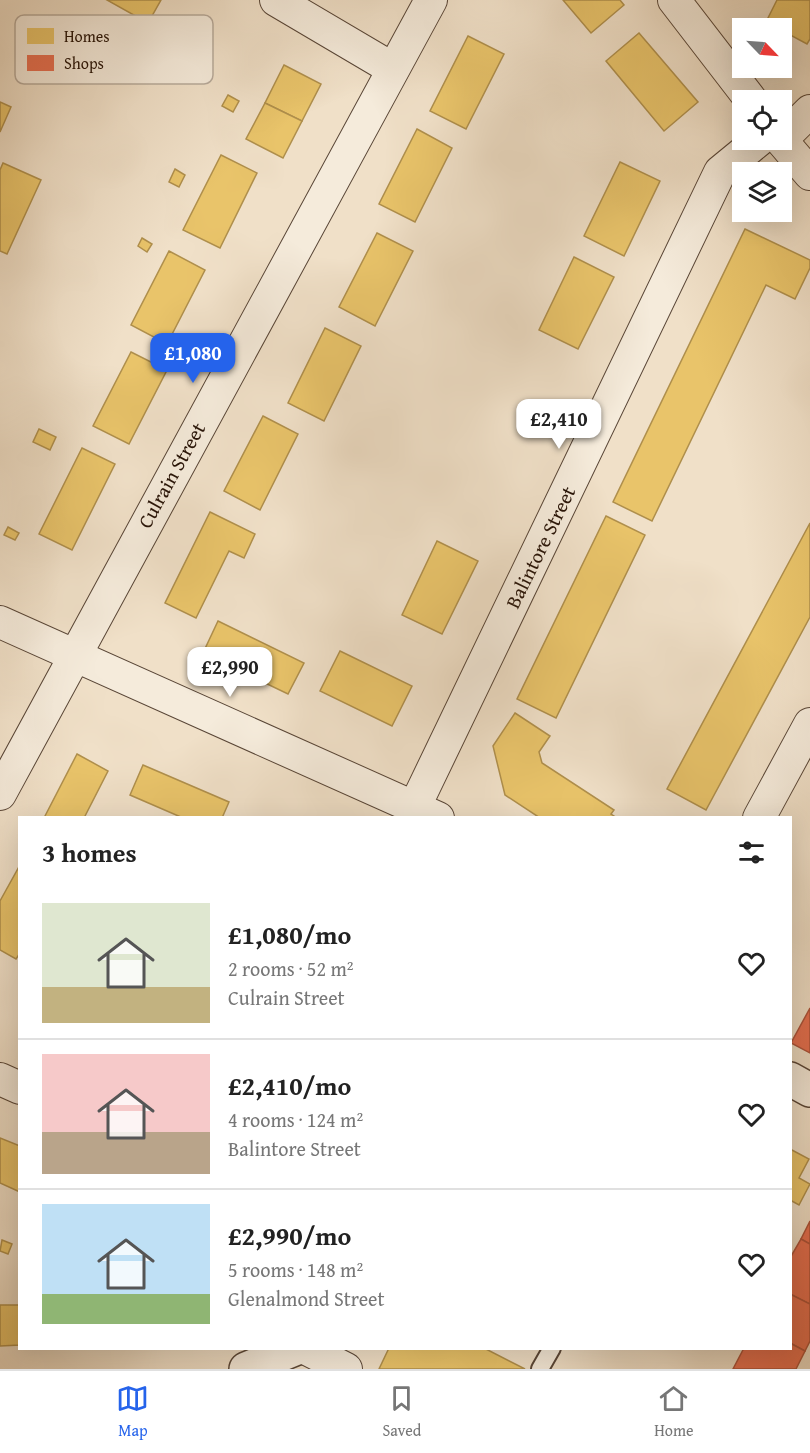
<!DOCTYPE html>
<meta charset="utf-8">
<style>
body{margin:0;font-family:"Gentium Book Plus",serif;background:#f2f2f2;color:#222;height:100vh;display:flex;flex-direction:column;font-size:22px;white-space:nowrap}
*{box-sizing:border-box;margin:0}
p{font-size:20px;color:#767676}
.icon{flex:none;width:33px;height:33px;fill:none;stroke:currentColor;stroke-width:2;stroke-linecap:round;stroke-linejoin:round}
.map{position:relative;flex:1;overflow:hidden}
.drawer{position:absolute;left:18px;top:816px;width:774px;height:534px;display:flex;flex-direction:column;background:#fff;border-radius:0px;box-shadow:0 6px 24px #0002}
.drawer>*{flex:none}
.needle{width:39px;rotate:115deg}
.controls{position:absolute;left:732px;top:18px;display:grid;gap:12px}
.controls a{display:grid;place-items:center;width:60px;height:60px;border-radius:0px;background:#fff;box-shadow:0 6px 24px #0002;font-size:30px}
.price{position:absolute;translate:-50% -51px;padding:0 14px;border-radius:12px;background:#fff;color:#222;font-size:20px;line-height:39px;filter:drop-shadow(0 2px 3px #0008)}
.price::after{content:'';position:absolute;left:50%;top:36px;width:18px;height:14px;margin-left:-9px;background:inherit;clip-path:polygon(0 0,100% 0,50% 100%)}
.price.selected{background:#2563eb;color:#fff}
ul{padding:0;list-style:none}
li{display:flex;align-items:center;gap:18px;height:150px;padding:0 24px}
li+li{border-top:2px solid #e0e0e0}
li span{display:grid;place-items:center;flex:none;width:168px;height:120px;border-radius:0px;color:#555}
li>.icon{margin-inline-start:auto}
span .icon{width:72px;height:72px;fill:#fffc;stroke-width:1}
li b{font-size:26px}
h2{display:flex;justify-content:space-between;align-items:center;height:72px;padding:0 24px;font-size:26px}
.dock{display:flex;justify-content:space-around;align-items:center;height:84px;border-top:2px solid #e0e0e0;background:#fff;font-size:16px;color:#767676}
.dock a{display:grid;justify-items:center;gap:3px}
.dock .selected{color:#2563eb}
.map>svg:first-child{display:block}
.homes{fill:#e9c46a;stroke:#af8f4c;stroke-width:1.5}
.shops{fill:#e76f51;stroke:#ad533b;stroke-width:1.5}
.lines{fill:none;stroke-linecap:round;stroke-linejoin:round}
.service-casing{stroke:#594637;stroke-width:20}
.minor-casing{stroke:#594637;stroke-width:34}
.tertiary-casing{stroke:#594637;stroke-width:36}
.service{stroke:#f5ebdb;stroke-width:16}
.minor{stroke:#f5ebdb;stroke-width:32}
.tertiary{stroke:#f5ebdb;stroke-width:33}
.labels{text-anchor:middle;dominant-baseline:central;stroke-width:6;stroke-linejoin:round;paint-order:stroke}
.street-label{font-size:20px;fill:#271307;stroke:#f5ebdb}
.key{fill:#f5ebdb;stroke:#b7aa9b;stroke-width:1.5}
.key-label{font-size:16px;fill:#271307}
</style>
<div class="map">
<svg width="810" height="1369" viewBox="0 0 810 1369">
<rect width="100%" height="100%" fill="#f0e0c8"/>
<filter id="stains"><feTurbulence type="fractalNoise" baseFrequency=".00333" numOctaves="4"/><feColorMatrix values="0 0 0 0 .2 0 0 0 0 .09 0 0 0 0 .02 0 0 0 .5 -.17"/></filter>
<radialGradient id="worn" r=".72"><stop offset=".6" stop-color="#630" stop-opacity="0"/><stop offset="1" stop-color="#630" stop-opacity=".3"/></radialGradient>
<!-- homes -->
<g class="homes">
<polygon points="107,0 161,0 148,23"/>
<polygon points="563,0 620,0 624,5 591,33"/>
<polygon points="777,0 810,0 810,39 807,44 766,22"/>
<polygon points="639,33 698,102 664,131 606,61"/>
<polygon points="468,36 504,54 466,129 430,111"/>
<polygon points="284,65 321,84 302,121 265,103"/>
<polygon points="228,95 239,101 233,112 222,106"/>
<polygon points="0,102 11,107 0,132"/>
<polygon points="265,103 302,121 283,158 246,139"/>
<polygon points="417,129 452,148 415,222 379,204"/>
<polygon points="221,155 257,173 220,248 183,230"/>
<polygon points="620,162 660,181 624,256 584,236"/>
<polygon points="3,163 41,180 7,254 0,251 0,170"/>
<polygon points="175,169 185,175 179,187 169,182"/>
<polygon points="745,229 810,260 810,268 795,299 766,285 652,521 613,502"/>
<polygon points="377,233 413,251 375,326 339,307"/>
<polygon points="142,238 152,244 147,252 138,246"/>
<polygon points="169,251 205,270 167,344 131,325"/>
<polygon points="574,257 614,277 578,349 539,330"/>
<polygon points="325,328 361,346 324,421 288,403"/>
<polygon points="131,352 167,370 129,444 93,426"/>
<polygon points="263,416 298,434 260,510 224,491"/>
<polygon points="39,429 56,437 50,450 33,442"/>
<polygon points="82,448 115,464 72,550 39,534"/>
<polygon points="210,512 255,534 244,558 229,551 196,618 165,603"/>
<polygon points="606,516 645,535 556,718 517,699"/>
<polygon points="810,523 810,617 706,810 667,789"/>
<polygon points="8,527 19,533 15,540 4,535"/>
<polygon points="437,541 478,561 442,634 402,615"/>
<polygon points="218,621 304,663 288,694 203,653"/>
<polygon points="340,651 412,686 392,726 320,691"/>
<polygon points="515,713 550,736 539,752 542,763 614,810 611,814 617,818 540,818 505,795 493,746"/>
<polygon points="77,754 108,771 84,818 44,818"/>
<polygon points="143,765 229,802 222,818 183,818 130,795"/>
<polygon points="20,865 20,953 16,959 0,950 0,901"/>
<polygon points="0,1138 20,1146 20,1192 0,1183"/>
<polygon points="790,1149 809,1159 799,1178 810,1184 799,1205 790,1200"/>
<polygon points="2,1240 12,1244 8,1254 0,1251"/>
<polygon points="0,1305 20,1305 20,1345 0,1346"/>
<polygon points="389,1348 484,1348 525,1369 379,1369"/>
</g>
<!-- shops -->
<g class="shops">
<polygon points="810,1008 810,1053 791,1043"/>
<polygon points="810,1221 810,1244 801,1239"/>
<polygon points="801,1239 810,1244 810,1304 790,1294 790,1258"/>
<polygon points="790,1294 810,1304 810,1341 805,1351 790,1343"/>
<polygon points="790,1343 805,1351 796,1369 733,1369 744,1348 790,1348"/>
</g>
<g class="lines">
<!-- service casing -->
<g class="service-casing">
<polyline id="service" points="540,1369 552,1348"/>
</g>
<!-- minor casing -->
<g class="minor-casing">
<g id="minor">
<polyline points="276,0 393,69"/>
<polyline points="674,0 751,100"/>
<polyline points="782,139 810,111"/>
<polyline points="781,140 810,174"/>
<polyline points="0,622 438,818"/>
<polyline points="0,794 431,0"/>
<polyline points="415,806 720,172 759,140"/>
<polyline points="759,818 810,724"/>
<polyline points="0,1079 20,1088"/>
<polyline points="305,1348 346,1369"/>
</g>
</g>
<!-- tertiary casing -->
<g class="tertiary-casing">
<g id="tertiary">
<polyline points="790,1079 810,1090"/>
<polyline points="246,1369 297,1348"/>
</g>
</g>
<!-- service -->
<use href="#service" class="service"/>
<!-- minor -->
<use href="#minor" class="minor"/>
<!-- tertiary -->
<use href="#tertiary" class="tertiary"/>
</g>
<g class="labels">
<!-- street labels -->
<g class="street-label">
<text transform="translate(171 475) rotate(-61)">Culrain Street</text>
<text transform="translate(540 547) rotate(-64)">Balintore Street</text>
</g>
</g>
<!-- legend -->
<rect x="15" y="15" width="198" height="69" rx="9" class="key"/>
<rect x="27" y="28" width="27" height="16" fill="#e9c46a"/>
<rect x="27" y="55" width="27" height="16" fill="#e76f51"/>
<g class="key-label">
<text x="64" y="42">Homes</text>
<text x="64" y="69">Shops</text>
</g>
<rect width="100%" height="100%" filter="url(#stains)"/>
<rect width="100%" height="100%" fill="url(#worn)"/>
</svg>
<div class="controls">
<a><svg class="needle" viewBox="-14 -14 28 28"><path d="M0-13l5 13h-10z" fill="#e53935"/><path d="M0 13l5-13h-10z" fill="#767676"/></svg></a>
<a><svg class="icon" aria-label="locate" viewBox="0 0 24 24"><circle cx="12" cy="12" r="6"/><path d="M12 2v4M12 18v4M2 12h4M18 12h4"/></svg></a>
<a><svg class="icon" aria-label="layers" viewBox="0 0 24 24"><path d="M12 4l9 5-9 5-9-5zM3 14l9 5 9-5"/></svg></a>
</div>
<b class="price selected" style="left:193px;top:384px">£1,080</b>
<b class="price" style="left:559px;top:450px">£2,410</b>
<b class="price" style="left:230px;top:698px">£2,990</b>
<section class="drawer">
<h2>3 homes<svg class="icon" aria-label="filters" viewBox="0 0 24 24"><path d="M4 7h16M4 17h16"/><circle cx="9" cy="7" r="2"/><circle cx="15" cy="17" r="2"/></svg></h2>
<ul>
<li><span style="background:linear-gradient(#dfe7d0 70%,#c2b280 0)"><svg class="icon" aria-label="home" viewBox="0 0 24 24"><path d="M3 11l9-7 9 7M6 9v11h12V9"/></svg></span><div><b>£1,080/mo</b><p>2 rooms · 52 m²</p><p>Culrain Street</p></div><svg class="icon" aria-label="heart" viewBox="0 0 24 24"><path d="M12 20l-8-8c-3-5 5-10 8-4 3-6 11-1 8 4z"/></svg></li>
<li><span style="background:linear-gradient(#f6c9c9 65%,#b9a48a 0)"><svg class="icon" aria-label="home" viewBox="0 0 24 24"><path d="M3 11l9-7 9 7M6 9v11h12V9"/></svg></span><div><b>£2,410/mo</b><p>4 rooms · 124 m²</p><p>Balintore Street</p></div><svg class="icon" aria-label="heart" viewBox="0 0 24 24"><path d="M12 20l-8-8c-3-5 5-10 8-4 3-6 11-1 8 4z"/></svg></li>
<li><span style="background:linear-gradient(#bfe0f5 75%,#8fb573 0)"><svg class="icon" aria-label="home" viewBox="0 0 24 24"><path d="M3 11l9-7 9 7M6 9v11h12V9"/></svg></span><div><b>£2,990/mo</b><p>5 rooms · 148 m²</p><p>Glenalmond Street</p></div><svg class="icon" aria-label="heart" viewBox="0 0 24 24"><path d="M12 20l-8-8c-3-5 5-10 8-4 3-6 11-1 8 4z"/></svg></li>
</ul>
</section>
</div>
<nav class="dock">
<a class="selected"><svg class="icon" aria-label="map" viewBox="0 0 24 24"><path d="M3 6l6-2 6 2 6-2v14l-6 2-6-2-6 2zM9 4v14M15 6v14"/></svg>Map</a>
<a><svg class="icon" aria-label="saved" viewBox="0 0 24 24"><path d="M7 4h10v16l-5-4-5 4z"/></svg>Saved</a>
<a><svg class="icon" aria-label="home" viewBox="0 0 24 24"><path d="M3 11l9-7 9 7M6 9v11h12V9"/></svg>Home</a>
</nav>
